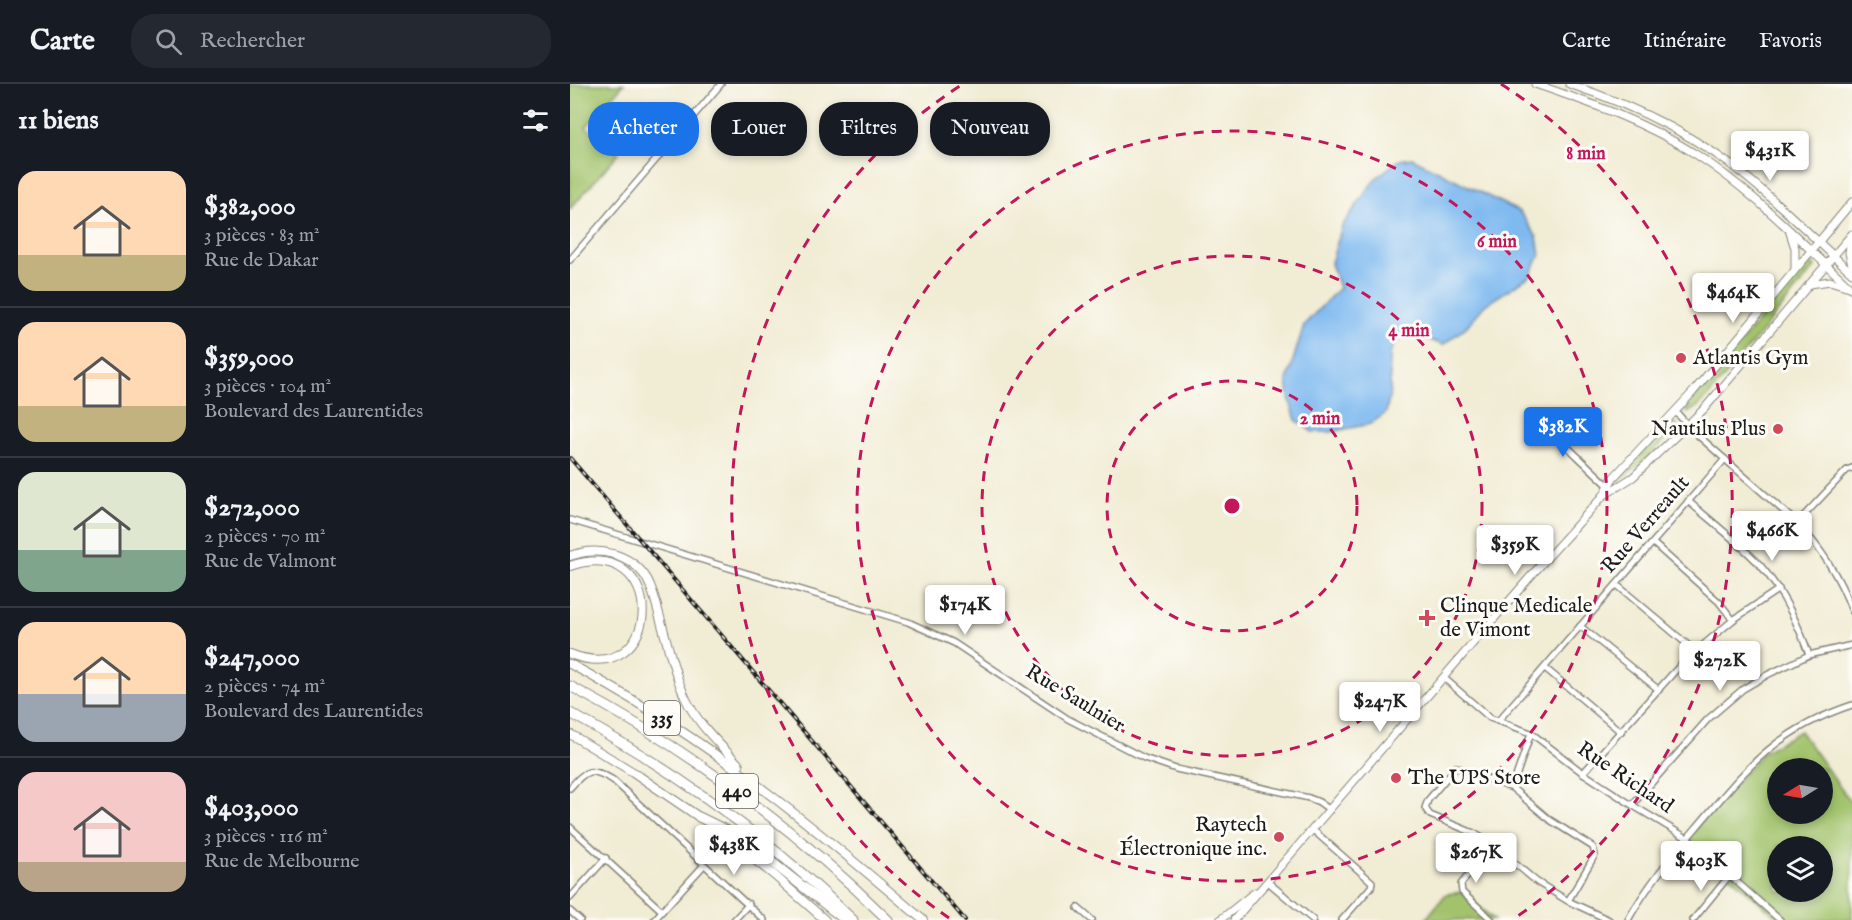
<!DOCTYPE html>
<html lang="fr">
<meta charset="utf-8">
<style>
body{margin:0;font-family:"IM FELL English",serif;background:#242831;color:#f1f3f6;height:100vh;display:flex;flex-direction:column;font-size:22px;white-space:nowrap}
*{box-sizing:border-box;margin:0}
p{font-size:20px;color:#9ea1a6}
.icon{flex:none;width:33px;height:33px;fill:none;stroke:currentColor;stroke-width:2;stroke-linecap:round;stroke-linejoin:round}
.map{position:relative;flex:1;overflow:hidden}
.side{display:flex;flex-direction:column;background:#171b24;width:570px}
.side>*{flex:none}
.guide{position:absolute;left:18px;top:18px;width:570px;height:54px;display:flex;gap:12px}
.needle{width:39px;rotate:259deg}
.tools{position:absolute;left:1197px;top:674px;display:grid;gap:12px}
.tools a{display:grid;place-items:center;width:66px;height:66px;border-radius:50%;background:#171b24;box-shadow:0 3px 9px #0003;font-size:30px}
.price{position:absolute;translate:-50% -51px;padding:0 14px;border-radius:6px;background:#fff;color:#222;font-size:20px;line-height:39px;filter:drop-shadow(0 2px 3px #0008)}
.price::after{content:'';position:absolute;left:50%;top:36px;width:18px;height:14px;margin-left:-9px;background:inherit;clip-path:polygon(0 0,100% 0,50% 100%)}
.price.active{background:#1a73e8;color:#fff}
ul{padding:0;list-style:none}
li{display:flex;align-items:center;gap:18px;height:150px;padding:0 18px}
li+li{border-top:2px solid #363941}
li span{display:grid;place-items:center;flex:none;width:168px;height:120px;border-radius:18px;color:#555}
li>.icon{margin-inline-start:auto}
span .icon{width:72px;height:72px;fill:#fffc;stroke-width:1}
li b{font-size:26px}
h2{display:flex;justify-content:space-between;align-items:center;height:72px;padding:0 18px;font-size:26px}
.pill{padding:0 21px;border-radius:24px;background:#171b24;box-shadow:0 3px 9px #0003;font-size:21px;line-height:54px}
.pill.active{background:#1a73e8;color:#fff}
header{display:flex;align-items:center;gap:36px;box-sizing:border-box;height:84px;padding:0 30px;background:#171b24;border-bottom:2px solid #363941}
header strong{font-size:28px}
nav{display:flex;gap:33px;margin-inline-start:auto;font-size:21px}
.search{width:420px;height:54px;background:#242831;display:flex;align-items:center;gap:15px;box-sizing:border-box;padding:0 21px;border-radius:24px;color:#9ea1a6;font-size:22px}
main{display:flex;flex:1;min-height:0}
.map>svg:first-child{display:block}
.green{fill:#a2c36c;stroke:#5f7044;stroke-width:1.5;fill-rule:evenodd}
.water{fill:#7eb9f0;stroke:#4d6a86;stroke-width:1.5}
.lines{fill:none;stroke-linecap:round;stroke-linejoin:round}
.minor-casing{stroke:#868478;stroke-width:8}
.secondary-casing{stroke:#868478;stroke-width:9}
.primary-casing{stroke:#868478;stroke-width:10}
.trunk-casing{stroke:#868478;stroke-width:10}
.motorway-casing{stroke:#868478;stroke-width:11}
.minor{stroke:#fff;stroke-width:5}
.secondary{stroke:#fff;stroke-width:7}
.primary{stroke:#fff;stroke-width:8}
.trunk{stroke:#fff;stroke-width:8}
.motorway{stroke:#fff;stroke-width:9}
.rail-casing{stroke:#1c1c1c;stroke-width:4}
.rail{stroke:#fdfcf7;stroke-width:1.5;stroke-dasharray:4.5;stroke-linecap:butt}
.ring{fill:none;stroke:#c2185b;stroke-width:3;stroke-dasharray:10 8}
.poi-dot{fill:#d1495b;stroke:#fdfcf7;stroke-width:2}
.labels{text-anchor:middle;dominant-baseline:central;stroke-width:6;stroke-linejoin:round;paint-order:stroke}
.shield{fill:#fdfcf7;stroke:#605f5e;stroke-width:1.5}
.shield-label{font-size:20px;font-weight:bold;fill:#1c1c1c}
.poi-label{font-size:21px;fill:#1c1c1c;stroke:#fdfcf7;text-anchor:start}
.street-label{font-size:21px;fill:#1c1c1c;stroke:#fdfcf7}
.centre{fill:#c2185b;stroke:#fdfcf7;stroke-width:3}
.ring-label{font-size:18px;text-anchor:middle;font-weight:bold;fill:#c2185b;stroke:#fdfcf7;stroke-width:6;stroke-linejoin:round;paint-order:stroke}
</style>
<header>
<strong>Carte</strong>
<div class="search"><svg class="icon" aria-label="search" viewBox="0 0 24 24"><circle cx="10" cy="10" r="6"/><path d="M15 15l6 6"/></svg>Rechercher</div>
<nav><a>Carte</a><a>Itinéraire</a><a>Favoris</a></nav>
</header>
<main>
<section class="side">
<h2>11 biens<svg class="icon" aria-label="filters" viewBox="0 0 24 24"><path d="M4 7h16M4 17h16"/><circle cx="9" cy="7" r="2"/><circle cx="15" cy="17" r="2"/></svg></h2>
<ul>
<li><span style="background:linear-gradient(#ffd9b3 70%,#c2b280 0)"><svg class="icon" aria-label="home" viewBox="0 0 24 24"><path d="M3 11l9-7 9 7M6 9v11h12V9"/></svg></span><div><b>$382,000</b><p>3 pièces · 83 m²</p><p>Rue de Dakar</p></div></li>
<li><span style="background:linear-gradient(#ffd9b3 70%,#c2b280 0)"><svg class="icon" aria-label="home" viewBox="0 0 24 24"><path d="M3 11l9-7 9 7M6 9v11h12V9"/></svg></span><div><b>$359,000</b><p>3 pièces · 104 m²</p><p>Boulevard des Laurentides</p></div></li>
<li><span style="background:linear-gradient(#dfe7d0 65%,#7fa58c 0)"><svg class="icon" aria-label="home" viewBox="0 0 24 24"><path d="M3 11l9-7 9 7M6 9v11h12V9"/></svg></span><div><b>$272,000</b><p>2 pièces · 70 m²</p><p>Rue de Valmont</p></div></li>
<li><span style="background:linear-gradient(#ffd9b3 60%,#9aa5b1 0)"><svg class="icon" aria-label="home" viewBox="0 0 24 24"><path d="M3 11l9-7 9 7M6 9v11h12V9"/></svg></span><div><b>$247,000</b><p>2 pièces · 74 m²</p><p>Boulevard des Laurentides</p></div></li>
<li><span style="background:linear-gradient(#f6c9c9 75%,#b9a48a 0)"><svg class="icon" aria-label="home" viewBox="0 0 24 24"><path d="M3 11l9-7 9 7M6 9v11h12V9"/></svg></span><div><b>$403,000</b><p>3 pièces · 116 m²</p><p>Rue de Melbourne</p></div></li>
</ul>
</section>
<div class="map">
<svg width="1282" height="836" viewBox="0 0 1282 836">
<rect width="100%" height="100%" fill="#fdfcf7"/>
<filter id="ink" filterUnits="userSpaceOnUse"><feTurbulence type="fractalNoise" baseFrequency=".0167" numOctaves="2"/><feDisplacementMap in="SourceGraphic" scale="12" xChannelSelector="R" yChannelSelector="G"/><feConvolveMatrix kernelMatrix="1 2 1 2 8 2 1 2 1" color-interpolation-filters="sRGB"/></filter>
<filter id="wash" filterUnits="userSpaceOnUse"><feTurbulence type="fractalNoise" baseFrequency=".008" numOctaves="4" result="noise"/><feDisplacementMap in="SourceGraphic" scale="24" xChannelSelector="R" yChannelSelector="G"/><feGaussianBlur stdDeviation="1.35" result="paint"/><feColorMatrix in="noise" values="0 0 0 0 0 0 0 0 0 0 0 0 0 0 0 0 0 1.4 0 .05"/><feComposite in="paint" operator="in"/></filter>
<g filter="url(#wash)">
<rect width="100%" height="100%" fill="#f1ecd4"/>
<!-- green -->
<g class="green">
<polygon points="0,0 54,0 16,43 49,69 0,125"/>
<polygon points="1239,177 1245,183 1137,314 1126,324 1117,329 1116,325 1147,286"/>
<polygon points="1107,339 1107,343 1078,374 1049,397 1047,395 1087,353"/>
<path d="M1230,647L1282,720V836H1210L1117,754L1193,668ZM1208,684H1252V729H1208ZM1208,762H1252V807H1208Z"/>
<polygon points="892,808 924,836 855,836 876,810"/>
</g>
<!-- water -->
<path class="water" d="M842,74L950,128L967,153L970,171L960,192L915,221L896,243L873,261L841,249C811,260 822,280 820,306C820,313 817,322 816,329L800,340L761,348H742L726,336L719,314L717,296L734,241L769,204L761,179L772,142L805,95L829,76Z"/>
</g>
<g filter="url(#ink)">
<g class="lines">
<!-- minor casing -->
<g class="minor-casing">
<g id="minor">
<polyline points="0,176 151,0"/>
<path d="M1106,328L1123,347L1227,439C1251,464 1270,494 1282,527"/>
<polyline points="986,352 1041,404"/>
<path d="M1118,417C1141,437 1171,460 1191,482C1213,508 1228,539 1239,571"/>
<polyline points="0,436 338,538 384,559 498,635 574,674 606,685 739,714 749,718 760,726"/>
<polyline points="1227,439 1277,386 1282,384"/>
<polyline points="1083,459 1149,518 1163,536"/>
<polyline points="1047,501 1125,567"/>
<polyline points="1010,542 1089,606"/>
<polyline points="975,584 1051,648"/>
<polyline points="874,594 920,634 961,649 1013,689 1062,721 1117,754 1210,836"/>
<polyline points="928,637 1155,375"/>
<polyline points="1013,689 1115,576 1163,536 1209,505"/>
<path d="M0,704C16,685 21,683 43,696L194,836"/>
<polyline points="942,704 961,649"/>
<polyline points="1062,721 1138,635 1173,605 1197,591 1239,571 1282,561"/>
<polyline points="0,743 92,827"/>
<polyline points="743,746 802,798 801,803 772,836"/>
<polyline points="698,798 743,836"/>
<polyline points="0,814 36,774"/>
<polyline points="998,817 1025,771 1023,763 980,736 942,704 886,683 858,716 855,724 860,731 906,750 923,761 967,798 998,817 1039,836"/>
<polyline points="508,824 522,836"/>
<polyline points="0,827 10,836"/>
<polyline points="84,836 134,781"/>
<polyline points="164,836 179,820"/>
<polyline points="922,836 892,808 891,800 923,761"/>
<path d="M1058,836C1077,802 1101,773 1126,744C1177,684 1204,647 1282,621"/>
<polyline points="1123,836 1159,792"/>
</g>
</g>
<!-- secondary casing -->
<g class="secondary-casing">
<g id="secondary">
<path d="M965,0C1021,19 1077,39 1127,71C1184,108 1232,159 1282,205"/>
<path d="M999,0C1065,22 1127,51 1180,96C1215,125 1248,158 1282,189"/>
<polyline points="1220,149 1225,164 1225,185"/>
<polyline points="1281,153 1279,169 1282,181"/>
<polyline points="1240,200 1260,197 1276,202"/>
<polyline points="1033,412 1063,393 1134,325 1282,150"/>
<polyline points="650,836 685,808"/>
<polyline points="664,836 960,493 1033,412 1043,394 1123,308 1282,118"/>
</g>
</g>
<!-- primary casing -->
<g class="primary-casing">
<g id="primary">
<path d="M0,472C28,462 61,469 77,495C83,506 86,518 89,530C97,557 103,587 115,613C127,640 149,659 169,681"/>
<path d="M0,482C99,449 95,607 0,570"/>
<path d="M0,580C131,650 241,740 353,836"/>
<polyline points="142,742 204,791 255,836"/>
</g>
</g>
<!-- trunk casing -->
<g class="trunk-casing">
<polyline id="trunk" points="0,650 63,688 129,733"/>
</g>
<!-- motorway casing -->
<g class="motorway-casing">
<g id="motorway">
<path d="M0,602C116,664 224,743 318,836"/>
<path d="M0,629C102,685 200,755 283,836"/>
<polyline points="129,733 170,753 275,836"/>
</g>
</g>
<!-- minor -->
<use href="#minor" class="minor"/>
<!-- secondary -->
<use href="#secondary" class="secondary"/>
<!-- primary -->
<use href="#primary" class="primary"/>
<!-- trunk -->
<use href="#trunk" class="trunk"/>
<!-- motorway -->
<use href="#motorway" class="motorway"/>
<!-- rail casing -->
<g class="rail-casing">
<polyline id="rail" points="0,374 395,836"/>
</g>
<!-- rail -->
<use href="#rail" class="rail"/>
</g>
</g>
<!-- distance rings -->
<g class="ring">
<circle cx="662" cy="422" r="125"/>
<circle cx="662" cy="422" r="250"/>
<circle cx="662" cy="422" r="375"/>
<path d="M379 834A500 500 0 0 1 393 0M931 0A500 500 0 0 1 945 834"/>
</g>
<!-- markers -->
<g class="poi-dot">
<circle cx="1111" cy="274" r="6"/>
<circle cx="1208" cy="345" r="6"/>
<path d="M854 525h6v6h6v6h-6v6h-6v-6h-6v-6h6z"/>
<circle cx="826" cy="694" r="6"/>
<circle cx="709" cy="753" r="6"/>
</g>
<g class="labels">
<!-- shield labels -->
<g class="shield">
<rect x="74" y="617" width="36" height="34" rx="4.5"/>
<rect x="146" y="690" width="42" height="34" rx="4.5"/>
</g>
<g class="shield-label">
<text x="92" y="634">335</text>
<text x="167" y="707">440</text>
</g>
<!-- poi labels -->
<g class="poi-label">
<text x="1123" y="274">Atlantis Gym</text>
<text x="1196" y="345" text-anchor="end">Nautilus Plus</text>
<text x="870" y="522">Clinque Medicale<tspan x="870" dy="24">de Vimont</tspan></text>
<text x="838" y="694">The UPS Store</text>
<text x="697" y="741" text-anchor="end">Raytech<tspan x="697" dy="24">Électronique inc.</tspan></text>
</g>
<!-- street labels -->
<g class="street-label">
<text transform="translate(1076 441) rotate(-49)">Rue Verreault</text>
<text transform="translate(505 615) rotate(31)">Rue Saulnier</text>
<text transform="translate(1055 694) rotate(34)">Rue Richard</text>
</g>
</g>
<circle cx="662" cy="422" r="9" class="centre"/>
<g class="ring-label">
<text x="1016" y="75">8 min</text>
<text x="927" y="163">6 min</text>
<text x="839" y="252">4 min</text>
<text x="750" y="340">2 min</text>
</g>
</svg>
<div class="tools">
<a><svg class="needle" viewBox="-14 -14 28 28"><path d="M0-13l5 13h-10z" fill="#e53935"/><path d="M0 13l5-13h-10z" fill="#9ea1a6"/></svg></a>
<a><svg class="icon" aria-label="layers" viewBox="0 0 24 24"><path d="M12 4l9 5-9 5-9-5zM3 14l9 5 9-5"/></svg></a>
</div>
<b class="price" style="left:1200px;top:98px">$431K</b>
<b class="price" style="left:1163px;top:240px">$464K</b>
<b class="price active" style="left:993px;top:374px">$382K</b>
<b class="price" style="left:1202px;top:478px">$466K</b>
<b class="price" style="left:945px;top:492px">$359K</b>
<b class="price" style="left:395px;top:552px">$174K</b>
<b class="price" style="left:1150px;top:608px">$272K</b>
<b class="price" style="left:810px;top:649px">$247K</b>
<b class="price" style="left:164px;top:792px">$438K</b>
<b class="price" style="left:906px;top:800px">$267K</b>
<b class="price" style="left:1131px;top:808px">$403K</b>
<div class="guide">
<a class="pill active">Acheter</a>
<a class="pill">Louer</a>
<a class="pill">Filtres</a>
<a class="pill">Nouveau</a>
</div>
</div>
</main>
